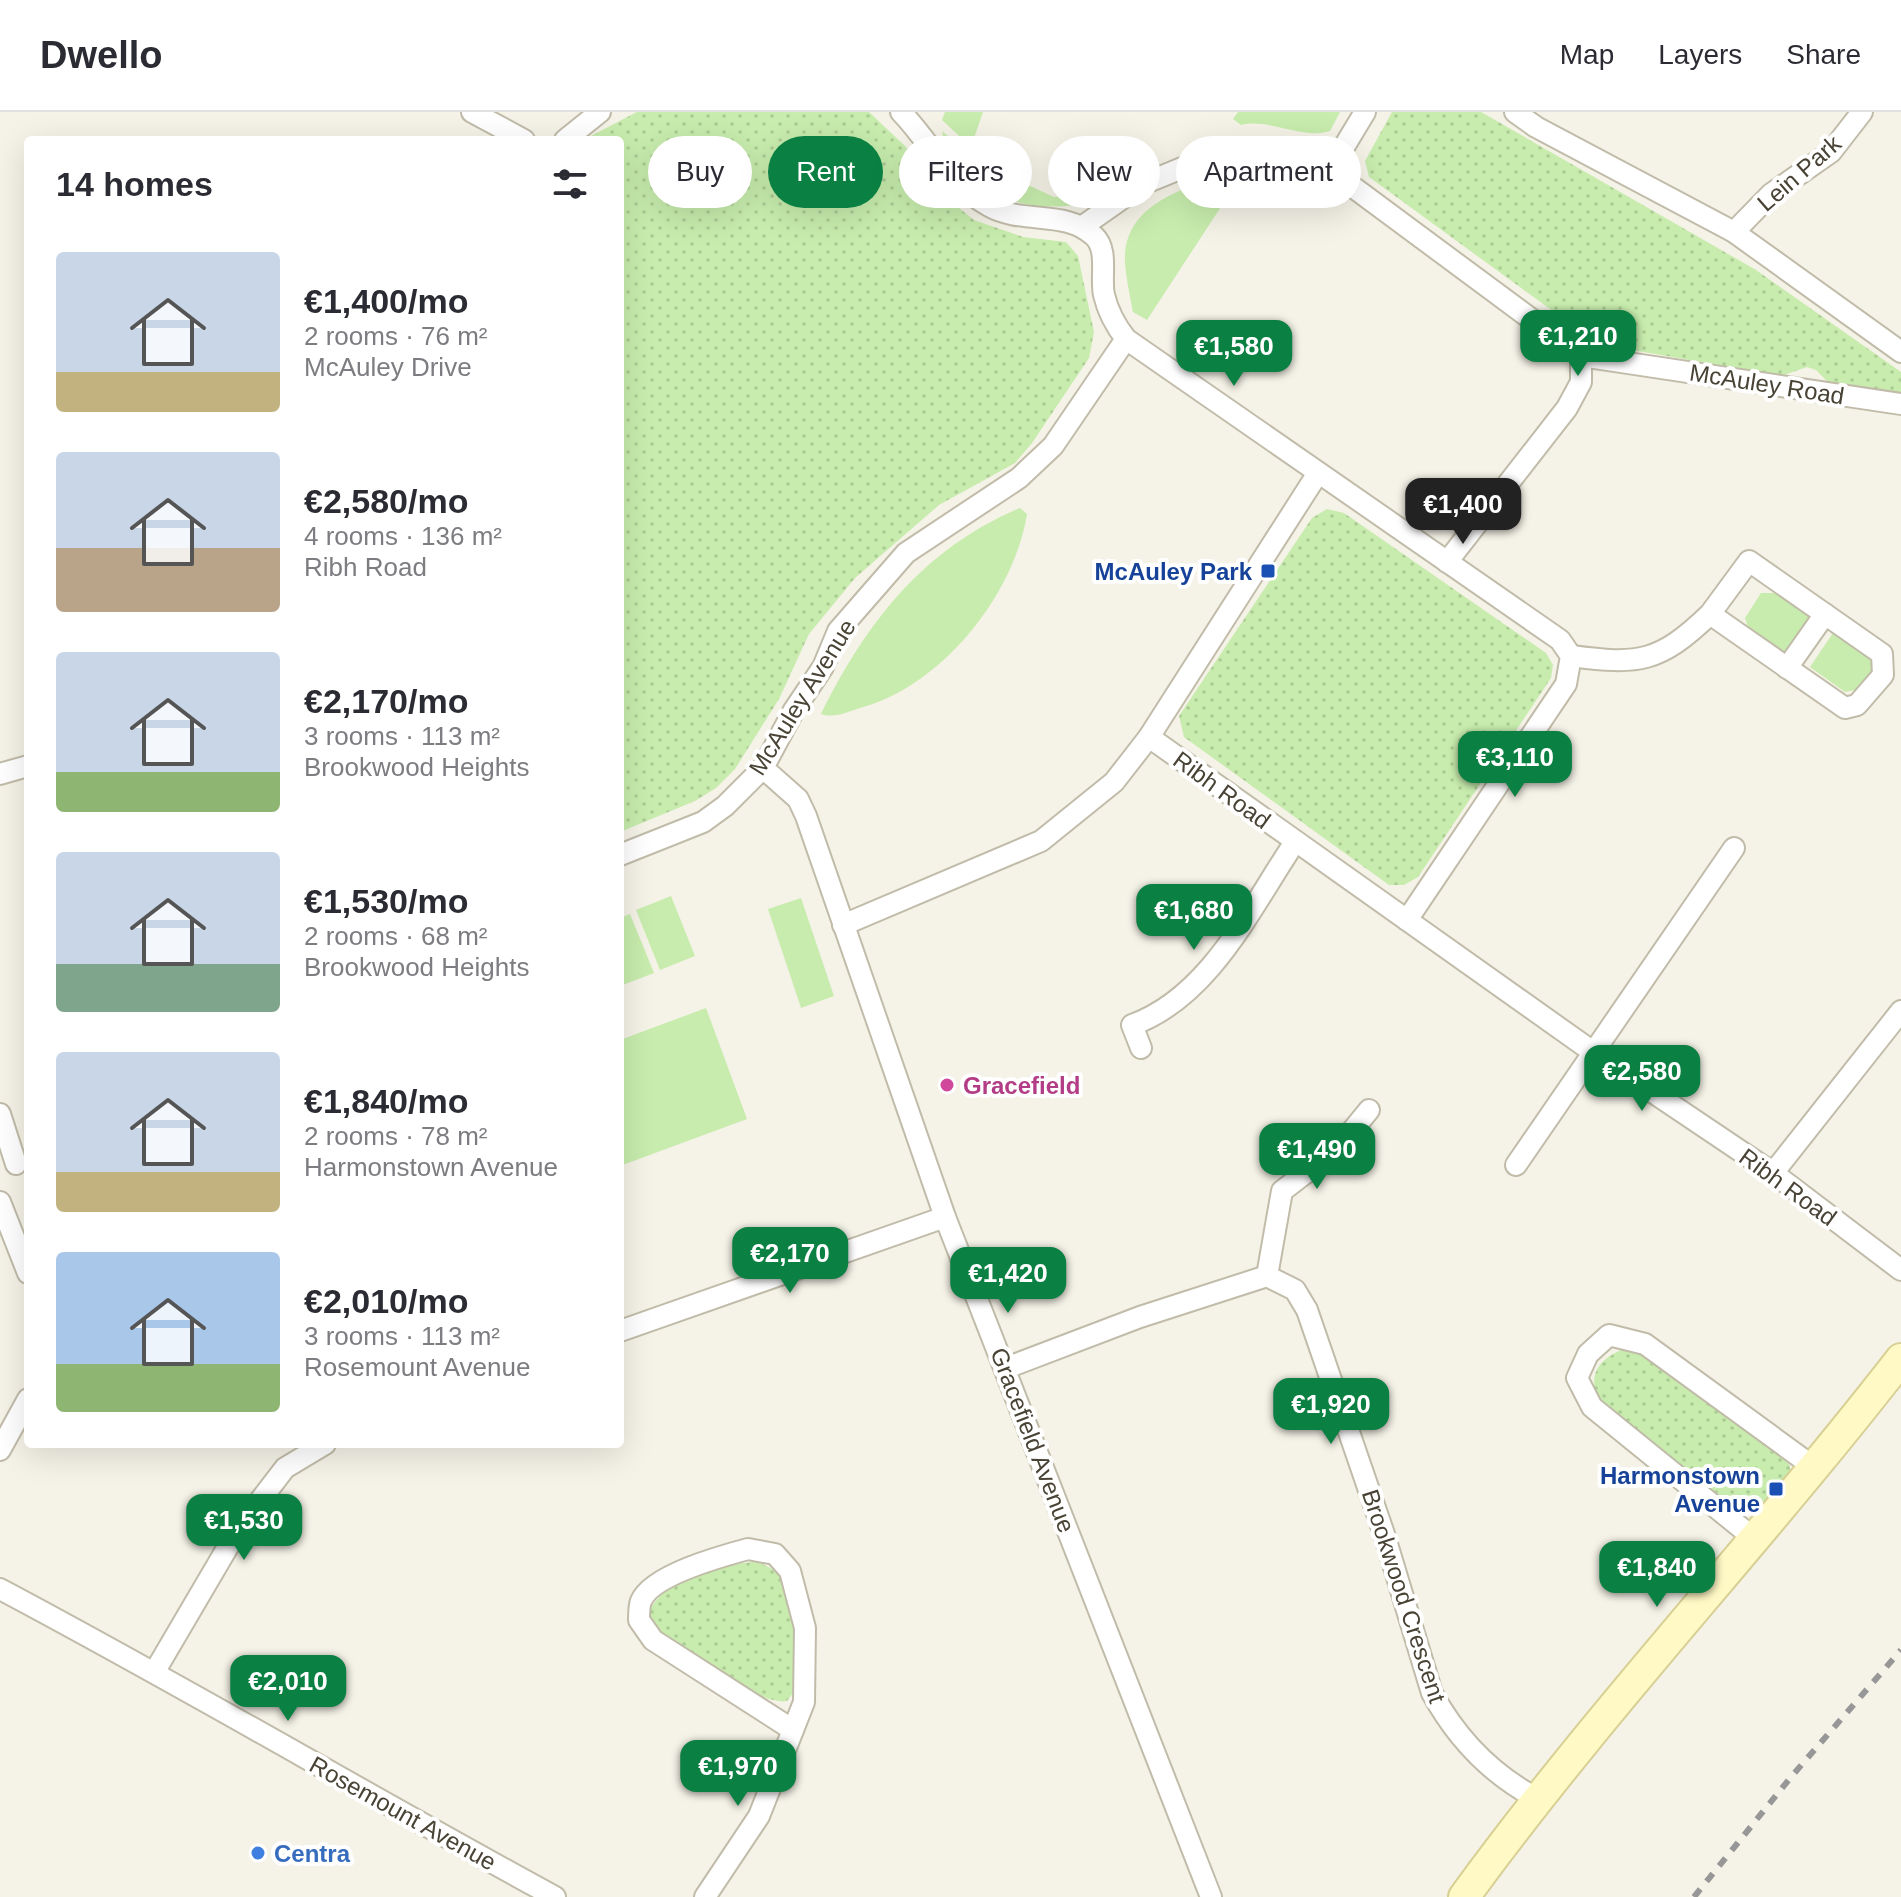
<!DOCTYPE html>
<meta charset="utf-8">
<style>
body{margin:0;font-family:Arial,sans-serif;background:#f7f7f7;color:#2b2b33;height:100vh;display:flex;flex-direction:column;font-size:30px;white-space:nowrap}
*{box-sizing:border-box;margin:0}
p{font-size:26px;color:#7c7c81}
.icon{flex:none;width:44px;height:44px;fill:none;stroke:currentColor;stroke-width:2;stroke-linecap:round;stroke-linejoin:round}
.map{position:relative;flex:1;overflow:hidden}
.drawer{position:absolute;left:24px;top:24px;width:600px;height:1312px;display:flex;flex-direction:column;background:#fff;border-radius:8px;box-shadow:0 8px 32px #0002}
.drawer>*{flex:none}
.banner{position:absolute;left:648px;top:24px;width:760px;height:72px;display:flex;gap:16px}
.price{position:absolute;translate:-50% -68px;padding:0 18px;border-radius:16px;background:#0b8043;color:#fff;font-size:26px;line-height:52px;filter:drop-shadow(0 2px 4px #0008)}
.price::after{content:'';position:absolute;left:50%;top:48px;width:24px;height:18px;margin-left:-12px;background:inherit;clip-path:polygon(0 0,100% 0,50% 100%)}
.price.current{background:#222;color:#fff}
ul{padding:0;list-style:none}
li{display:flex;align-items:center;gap:24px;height:200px;padding:0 32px}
li span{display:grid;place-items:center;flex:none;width:224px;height:160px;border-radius:8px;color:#555}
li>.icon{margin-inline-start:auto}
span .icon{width:96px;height:96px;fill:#fffc;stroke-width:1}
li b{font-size:34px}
h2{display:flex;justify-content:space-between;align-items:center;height:96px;padding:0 32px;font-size:34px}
.chip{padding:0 28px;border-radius:36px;background:#fff;box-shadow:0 8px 32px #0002;font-size:28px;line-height:72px}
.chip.current{background:#0b8043;color:#fff}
header{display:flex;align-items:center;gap:48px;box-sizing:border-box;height:112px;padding:0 40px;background:#fff;border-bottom:2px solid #e1e1e2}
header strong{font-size:38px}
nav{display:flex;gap:44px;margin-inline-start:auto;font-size:28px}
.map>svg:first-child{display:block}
.grass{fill:#c7ecad}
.park{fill:url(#park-dots)}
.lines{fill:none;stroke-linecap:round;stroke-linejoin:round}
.street-casing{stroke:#c1bca9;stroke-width:24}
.secondary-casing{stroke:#d8cf93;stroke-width:34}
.street{stroke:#fff;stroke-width:20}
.secondary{stroke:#fff9c6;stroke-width:30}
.rail{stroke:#979797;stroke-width:6;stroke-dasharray:10 10;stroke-linecap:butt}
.transit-dot{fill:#1a4fb4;stroke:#fff;stroke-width:3}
.hotel-dot{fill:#d1479c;stroke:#fff;stroke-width:3}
.shop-dot{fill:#3f7fe0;stroke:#fff;stroke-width:3}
.labels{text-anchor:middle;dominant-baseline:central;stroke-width:8;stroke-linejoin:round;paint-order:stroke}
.street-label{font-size:24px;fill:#484335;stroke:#fff}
.transit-label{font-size:24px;font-weight:bold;fill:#164399;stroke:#fff;text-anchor:end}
.hotel-label{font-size:24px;font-weight:bold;fill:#b23c85;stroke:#fff;text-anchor:start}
.shop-label{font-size:24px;font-weight:bold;fill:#366cbe;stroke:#fff;text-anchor:start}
</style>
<header>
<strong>Dwello</strong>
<nav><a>Map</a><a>Layers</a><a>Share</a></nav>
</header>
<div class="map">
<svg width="1901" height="1785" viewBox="0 0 1901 1785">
<defs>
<pattern id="park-dots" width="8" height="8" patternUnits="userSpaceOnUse" patternTransform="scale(2)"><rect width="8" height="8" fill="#c7ecad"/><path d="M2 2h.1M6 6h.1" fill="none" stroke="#accc95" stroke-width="1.8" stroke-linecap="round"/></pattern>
</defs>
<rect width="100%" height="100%" fill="#f5f2e7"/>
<!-- grass -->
<g class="grass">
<polygon points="945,0 983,0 971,35 942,8"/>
<path d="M1238,0H1340L1330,19C1301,28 1271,6 1241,13L1233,7Z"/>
<path d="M942,19L980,51L1054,85L1077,82L1148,52C1127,67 1105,86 1079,92C1028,103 951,79 942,19Z"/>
<path d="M1245,58L1147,208L1133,200C1130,184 1126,166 1125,150C1122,87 1198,71 1245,58Z"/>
<path d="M1020,396L1027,402C1014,483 942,573 863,595C849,599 835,607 821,602C867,510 923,437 1020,396Z"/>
<polygon points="1761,481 1781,481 1812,502 1782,544 1751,523 1745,506"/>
<polygon points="1835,518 1872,544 1874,555 1860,577 1845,580 1810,555"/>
<polygon points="671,784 695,844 660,858 636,798"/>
<polygon points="801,786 834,884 801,896 768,797"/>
<polygon points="630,802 654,861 620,874 620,806"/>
<polygon points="706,896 747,1007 620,1054 620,928"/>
</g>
<!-- park -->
<g class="park">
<polygon points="637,0 869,0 905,34 939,80 974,108 1023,125 1066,130 1078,144 1094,220 1089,246 1032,331 1015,351 939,393 855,466 809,522 779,587 735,657 716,676 695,689 620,720 620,28 583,28"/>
<polygon points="1392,0 1481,0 1756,158 1901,260 1901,282 1829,271 1816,258 1807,255 1781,264 1598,232 1369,65 1365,49"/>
<polygon points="1327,397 1344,401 1546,541 1553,553 1551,566 1418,765 1404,773 1389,773 1184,625 1179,604 1312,406"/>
<path d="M1630,1235L1649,1244L1786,1345C1800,1367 1777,1383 1762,1401H1742L1597,1286C1587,1258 1604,1243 1630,1235Z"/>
<path d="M752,1450C807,1455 793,1541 793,1581L787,1589C761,1595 676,1534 650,1518L647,1501C679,1455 699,1457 752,1450Z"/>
</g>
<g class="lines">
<!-- street casing -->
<g class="street-casing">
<g id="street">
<polyline points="472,0 524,28"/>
<path d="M901,0C930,30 952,74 989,94C1023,113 1065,97 1094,124C1109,138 1100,165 1104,183C1108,200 1115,213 1126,227L1560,528L1571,544L1566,572L1407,808"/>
<polyline points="1515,0 1536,15 1734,120 1901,240"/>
<polyline points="565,28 600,0"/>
<polyline points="1330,58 1365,0"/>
<polyline points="1083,114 1143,72 1221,40 1290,41 1330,58 1581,244 1901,292"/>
<polyline points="1734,120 1771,82 1831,40 1862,0"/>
<polyline points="1447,450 1567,296 1581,270 1581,244"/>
<path d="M1571,544C1639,553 1659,551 1710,502L1845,596L1857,593L1883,563L1882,542L1749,449L1710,502"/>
<polyline points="1787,556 1825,502"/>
<polyline points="1149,625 1593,940 1773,1061 1901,1158"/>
<polyline points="763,656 798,687 806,704 945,1105 1211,1785"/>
<polyline points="0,662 28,654"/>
<polyline points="620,743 703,710 725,694 763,656 794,598 823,555 838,519 906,441 1019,366 1053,334 1126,227"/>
<polyline points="843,813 1041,729 1114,670 1149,625 1318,361"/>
<path d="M1141,936L1132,913C1210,885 1251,795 1295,730"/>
<polyline points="0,1002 16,1052"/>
<polyline points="1516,1053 1734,736"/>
<polyline points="1773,1061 1901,899"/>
<polyline points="0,1090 28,1161"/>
<polyline points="1267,1164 1282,1079 1338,1036 1369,998"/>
<polyline points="620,1219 945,1105"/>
<path d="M1006,1256L1140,1205L1267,1164L1295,1178L1307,1198L1384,1422L1432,1581C1456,1625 1491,1662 1536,1686"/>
<polyline points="0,1338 28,1287"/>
<polyline points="1756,1428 1592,1295 1577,1266 1588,1242 1609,1223 1645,1232 1815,1356"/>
<path d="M748,1437L775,1442L790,1459L805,1516L804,1590L793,1618L653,1528L639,1508C639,1503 639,1494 641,1489C652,1463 722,1444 748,1437Z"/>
<path d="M0,1477C187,1576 369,1684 555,1785"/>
<polyline points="155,1559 239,1416 285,1356 325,1332"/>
<polyline points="705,1785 759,1704 793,1618"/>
</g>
</g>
<!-- secondary casing -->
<g class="secondary-casing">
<path id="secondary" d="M1464,1785C1600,1598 1759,1430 1901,1247"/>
</g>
<!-- street -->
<use href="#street" class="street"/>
<!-- secondary -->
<use href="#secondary" class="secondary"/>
<!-- rail -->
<polyline class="rail" points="1694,1785 1791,1665 1901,1538"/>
</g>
<!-- markers -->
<g class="transit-dot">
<rect x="1260" y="451" width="16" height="16" rx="4"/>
<rect x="1768" y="1369" width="16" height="16" rx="4"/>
</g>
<circle class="hotel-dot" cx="947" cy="973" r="8"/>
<circle class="shop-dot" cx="258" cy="1741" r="8"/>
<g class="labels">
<!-- street labels -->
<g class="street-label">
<text transform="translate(1799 61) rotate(-41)">Lein Park</text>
<text transform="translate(1767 272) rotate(9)">McAuley Road</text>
<text transform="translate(802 585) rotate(-58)">McAuley Avenue</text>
<text transform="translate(1222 678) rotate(36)">Ribh Road</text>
<text transform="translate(1788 1075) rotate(36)">Ribh Road</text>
<text transform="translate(1033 1328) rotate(69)">Gracefield Avenue</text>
<text transform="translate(1404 1484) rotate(72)">Brookwood Crescent</text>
<text transform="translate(403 1701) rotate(29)">Rosemount Avenue</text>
</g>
<!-- transit labels -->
<g class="transit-label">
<text x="1252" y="459">McAuley Park</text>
<text x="1760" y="1363">Harmonstown<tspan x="1760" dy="28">Avenue</tspan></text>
</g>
<!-- hotel labels -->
<g class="hotel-label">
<text x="963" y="973">Gracefield</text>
</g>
<!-- shop labels -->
<g class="shop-label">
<text x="274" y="1741">Centra</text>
</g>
</g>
</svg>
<b class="price" style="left:1578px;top:266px">€1,210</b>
<b class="price" style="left:1234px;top:276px">€1,580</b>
<b class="price current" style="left:1463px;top:434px">€1,400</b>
<b class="price" style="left:1515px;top:687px">€3,110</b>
<b class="price" style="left:1194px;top:840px">€1,680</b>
<b class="price" style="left:1642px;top:1001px">€2,580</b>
<b class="price" style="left:1317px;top:1079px">€1,490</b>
<b class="price" style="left:790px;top:1183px">€2,170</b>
<b class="price" style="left:1008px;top:1203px">€1,420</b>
<b class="price" style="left:1331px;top:1334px">€1,920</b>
<b class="price" style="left:244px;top:1450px">€1,530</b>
<b class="price" style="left:1657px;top:1497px">€1,840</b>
<b class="price" style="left:288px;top:1611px">€2,010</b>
<b class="price" style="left:738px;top:1696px">€1,970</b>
<div class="banner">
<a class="chip">Buy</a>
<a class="chip current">Rent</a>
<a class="chip">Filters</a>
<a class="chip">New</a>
<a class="chip">Apartment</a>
</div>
<section class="drawer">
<h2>14 homes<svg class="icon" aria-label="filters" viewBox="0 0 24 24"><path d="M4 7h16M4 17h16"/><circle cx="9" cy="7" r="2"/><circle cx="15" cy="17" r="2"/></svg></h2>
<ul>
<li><span style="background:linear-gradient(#c9d6e8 75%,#c2b280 0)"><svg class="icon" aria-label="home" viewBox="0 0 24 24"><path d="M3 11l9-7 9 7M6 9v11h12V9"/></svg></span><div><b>€1,400/mo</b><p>2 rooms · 76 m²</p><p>McAuley Drive</p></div></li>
<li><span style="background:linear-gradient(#c9d6e8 60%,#b9a48a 0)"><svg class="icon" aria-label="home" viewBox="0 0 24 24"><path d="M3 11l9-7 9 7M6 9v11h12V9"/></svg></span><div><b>€2,580/mo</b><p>4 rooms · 136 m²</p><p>Ribh Road</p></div></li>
<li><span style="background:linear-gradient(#c9d6e8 75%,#8fb573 0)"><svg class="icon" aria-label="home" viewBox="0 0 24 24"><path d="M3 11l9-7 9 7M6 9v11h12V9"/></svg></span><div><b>€2,170/mo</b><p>3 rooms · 113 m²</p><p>Brookwood Heights</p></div></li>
<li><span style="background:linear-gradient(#c9d6e8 70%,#7fa58c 0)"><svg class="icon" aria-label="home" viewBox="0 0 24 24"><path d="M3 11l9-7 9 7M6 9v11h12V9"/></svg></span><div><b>€1,530/mo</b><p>2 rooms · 68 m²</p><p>Brookwood Heights</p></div></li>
<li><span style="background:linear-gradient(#c9d6e8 75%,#c2b280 0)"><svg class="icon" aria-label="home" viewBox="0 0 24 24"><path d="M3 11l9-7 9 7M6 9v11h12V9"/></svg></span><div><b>€1,840/mo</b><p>2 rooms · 78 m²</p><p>Harmonstown Avenue</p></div></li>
<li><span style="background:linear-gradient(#a9c7e8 70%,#8fb573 0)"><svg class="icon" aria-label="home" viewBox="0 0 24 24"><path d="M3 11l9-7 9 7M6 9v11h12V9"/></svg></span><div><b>€2,010/mo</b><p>3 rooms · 113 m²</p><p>Rosemount Avenue</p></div></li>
</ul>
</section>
</div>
